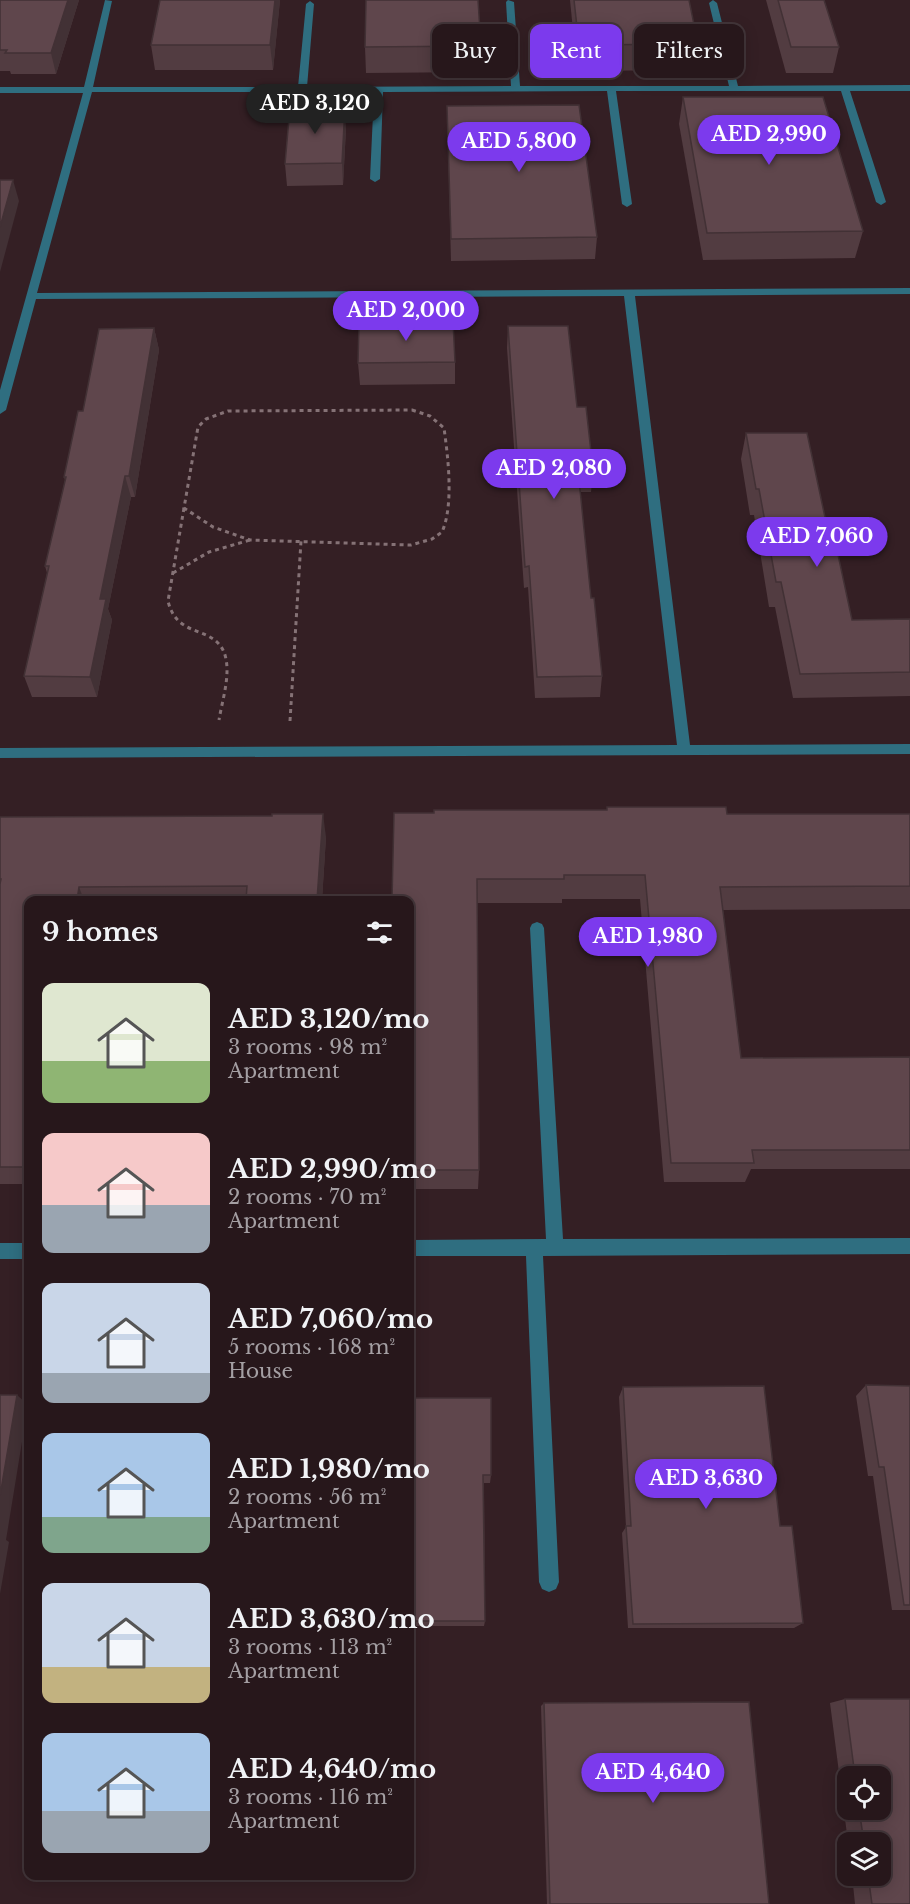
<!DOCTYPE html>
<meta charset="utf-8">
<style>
body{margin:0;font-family:"Libre Baskerville",serif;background:#2f2024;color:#f1f3f6;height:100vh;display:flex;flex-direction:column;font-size:22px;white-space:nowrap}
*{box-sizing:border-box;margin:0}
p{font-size:20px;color:#a49fa3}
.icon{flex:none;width:33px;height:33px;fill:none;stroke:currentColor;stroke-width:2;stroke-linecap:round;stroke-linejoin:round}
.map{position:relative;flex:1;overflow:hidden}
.sheet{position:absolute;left:24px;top:896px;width:390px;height:984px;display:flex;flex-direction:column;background:#27171b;border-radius:12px;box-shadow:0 3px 15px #0003,0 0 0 2px #43363a}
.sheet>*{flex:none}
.banner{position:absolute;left:432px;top:24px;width:387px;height:54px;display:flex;gap:12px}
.fabs{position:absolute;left:837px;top:1766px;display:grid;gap:12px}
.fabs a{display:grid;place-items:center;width:54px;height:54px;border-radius:12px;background:#27171b;box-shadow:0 3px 15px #0003,0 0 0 2px #43363a;font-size:30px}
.price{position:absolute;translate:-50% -51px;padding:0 14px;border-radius:21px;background:#7c3aed;color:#fff;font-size:20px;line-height:39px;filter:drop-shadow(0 2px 3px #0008)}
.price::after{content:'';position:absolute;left:50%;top:36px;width:18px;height:14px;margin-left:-9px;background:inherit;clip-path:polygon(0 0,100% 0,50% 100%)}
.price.selected{background:#222;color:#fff}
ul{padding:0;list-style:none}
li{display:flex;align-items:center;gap:18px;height:150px;padding:0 18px}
li span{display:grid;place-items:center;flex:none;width:168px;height:120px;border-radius:12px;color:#555}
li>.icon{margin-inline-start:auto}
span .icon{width:72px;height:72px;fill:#fffc;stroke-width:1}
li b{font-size:26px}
h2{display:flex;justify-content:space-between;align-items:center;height:72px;padding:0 18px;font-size:26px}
.tag{padding:0 21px;border-radius:12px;background:#27171b;box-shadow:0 3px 15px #0003,0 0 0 2px #43363a;font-size:21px;line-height:54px}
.tag.selected{background:#7c3aed;color:#fff}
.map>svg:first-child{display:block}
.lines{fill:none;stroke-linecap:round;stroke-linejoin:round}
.path{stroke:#857276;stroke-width:3;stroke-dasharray:4 4;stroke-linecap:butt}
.minor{fill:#2f6e80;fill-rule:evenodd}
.wall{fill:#523c41;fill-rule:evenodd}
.shaded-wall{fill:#423135}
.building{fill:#5f464c;stroke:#423135;stroke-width:1.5}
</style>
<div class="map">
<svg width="910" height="1904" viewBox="0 0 910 1904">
<rect width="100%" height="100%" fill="#341f24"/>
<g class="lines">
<!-- path -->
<g class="path">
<path d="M412,410L430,416L444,428C448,457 454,505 442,532L432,539L411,545L250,540L213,527L184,508L198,427L206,419L228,411Z"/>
<path d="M184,508L168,601C177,640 215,624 225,655C231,675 222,701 219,720"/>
<polyline points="173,573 209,552 250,540"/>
<polyline points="290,721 301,541"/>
</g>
<!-- minor -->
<g class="minor">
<polygon points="105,0 112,1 93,87 298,87 306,4 310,1 314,4 307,87 511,86 506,2 508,0 514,2 520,86 729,86 709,3 713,0 717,3 738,86 910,85 910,91 850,91 886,202 881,205 876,202 841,91 616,91 632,204 627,207 622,204 607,91 383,92 380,179 375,182 370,179 374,92 92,92 37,293 910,288 910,294 635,296 690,745 910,744 910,754 0,758 0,748 677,745 624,296 36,299 6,410 0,414 0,390 83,93 0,93 0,87 84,87"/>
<polygon points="537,922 542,924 544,928 563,1239 910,1238 910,1254 543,1256 559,1582 556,1589 549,1592 542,1589 539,1582 526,1256 410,1256 410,1240 546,1239 530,928 532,924"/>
<rect x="0" y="1243" width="28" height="16"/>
</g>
</g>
<!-- wall -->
<g class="wall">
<polygon points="0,0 79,0 56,74 11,74 10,71 0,71"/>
<polygon points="280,0 273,70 155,70 151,45"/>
<polygon points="570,0 689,0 698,44 694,70 577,71"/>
<polygon points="766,0 824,0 839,47 833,73 786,73"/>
<polygon points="481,46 480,72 366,73 365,47"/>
<polygon points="683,97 863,231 855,258 703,260 679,124"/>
<polygon points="447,106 597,237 595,259 451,261"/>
<polygon points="346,128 343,185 287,186 285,164"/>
<polygon points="508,326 577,407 593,470 591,492 580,492 591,598 602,676 600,697 535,698 528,587 524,588 507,348"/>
<polygon points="154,328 159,350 135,497 131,497 108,609 112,620 97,697 32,697 24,676 47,573 45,566 65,480 64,477 83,411"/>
<polygon points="455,362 455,384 360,385 358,363"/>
<polygon points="746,433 826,522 852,620 910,619 910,696 793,698 775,607 769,607 754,515 750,515 741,459"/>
<polygon points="607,807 727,814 910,814 910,909 723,910 741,1058 910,1057 910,1169 751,1169 745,1182 664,1182 640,899 562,899 562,903 477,903 479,1170 478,1189 410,1189 410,900 434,813 607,810"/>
<polygon points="0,817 326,837 322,900 28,900 28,1184 0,1184"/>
<polygon points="866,1385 910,1386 910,1610 892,1610 873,1476 868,1476 856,1396"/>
<polygon points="623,1387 780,1526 803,1623 794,1628 628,1628 622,1533 626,1527 619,1397"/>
<polygon points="410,1398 491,1475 490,1483 484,1483 485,1621 484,1626 410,1626"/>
<path d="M845,1699H910V1904H855L852,1875H880V1842H848L830,1703ZM848,1776H880V1809H848Z"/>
<polygon points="544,1703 769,1904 547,1904 541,1706"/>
</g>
<!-- shaded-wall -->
<g class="shaded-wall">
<polygon points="68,0 79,0 56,74 51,53"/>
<polygon points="275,0 280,0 273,70 270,45"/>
<polygon points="345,106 346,128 343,185 342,163"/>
<polygon points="13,180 19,201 0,272 0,227"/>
<polygon points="154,328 159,350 135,497 129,476"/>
<polygon points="125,476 131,497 108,609 112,620 97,697 90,677 100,599"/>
<polygon points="323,814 326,837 322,900 317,900"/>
<polygon points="79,887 84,900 77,900"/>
<polygon points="17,1395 28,1405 6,1540 9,1542 0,1594 0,1496"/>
</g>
<!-- building -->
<g class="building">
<polygon points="0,0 68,0 51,53 5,53 7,50 0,50"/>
<polygon points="160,0 275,0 270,45 151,45"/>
<polygon points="366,0 478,0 481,46 365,47"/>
<polygon points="574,0 689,0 698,44 579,45"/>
<polygon points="778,0 824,0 839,47 791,47"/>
<polygon points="683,97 823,97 863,231 707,233"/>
<polygon points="579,105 597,237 451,239 447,106"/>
<polygon points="345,106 342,163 285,164 290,107"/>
<polygon points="0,180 13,180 0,227"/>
<polygon points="453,321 455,362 358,363 359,323"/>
<polygon points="508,326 568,326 577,407 586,407 593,470 578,470 591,598 594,598 602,676 537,677 529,566 525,567"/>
<polygon points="154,328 129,476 125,476 100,599 106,599 90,677 24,676 49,566 45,566 66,477 64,477 78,411 83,411 99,329"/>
<polygon points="746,433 807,433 826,522 831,522 852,620 910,619 910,672 800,674 781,582 776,582 759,489 756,489"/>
<polygon points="607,807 726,807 727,814 910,814 910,886 720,887 741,1058 910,1057 910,1150 752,1150 754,1163 671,1163 645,875 564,875 564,879 477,879 479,1170 410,1170 410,900 392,900 394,813 434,813 434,810 607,810"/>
<polygon points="272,814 323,814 317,900 246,900 247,886 79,887 77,900 28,900 28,1161 27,1167 0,1167 0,884 1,879 0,879 0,817 272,816"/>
<polygon points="866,1385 910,1386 910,1605 904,1605 884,1467 879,1467"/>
<polygon points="764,1386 780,1526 792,1526 803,1623 633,1624 626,1526 631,1526 623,1387"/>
<polygon points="0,1395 17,1395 0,1496"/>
<polygon points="410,1398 491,1398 491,1475 483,1475 485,1621 410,1621"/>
<polygon points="845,1699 910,1699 910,1904 872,1904 868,1875 880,1875 880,1842 864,1842 859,1809 880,1809 880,1776 855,1776"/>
<polygon points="749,1702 769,1904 550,1904 544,1703"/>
</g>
</svg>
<div class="fabs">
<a><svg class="icon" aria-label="locate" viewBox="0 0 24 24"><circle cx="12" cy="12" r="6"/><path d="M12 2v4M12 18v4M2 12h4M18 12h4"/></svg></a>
<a><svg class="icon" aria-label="layers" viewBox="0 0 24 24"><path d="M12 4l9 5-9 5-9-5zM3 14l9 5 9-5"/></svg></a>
</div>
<b class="price selected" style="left:315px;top:135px">AED 3,120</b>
<b class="price" style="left:769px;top:166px">AED 2,990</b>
<b class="price" style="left:519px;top:173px">AED 5,800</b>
<b class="price" style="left:406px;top:342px">AED 2,000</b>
<b class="price" style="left:554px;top:500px">AED 2,080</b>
<b class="price" style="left:817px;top:568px">AED 7,060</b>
<b class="price" style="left:648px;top:968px">AED 1,980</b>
<b class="price" style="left:706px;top:1510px">AED 3,630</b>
<b class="price" style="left:653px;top:1804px">AED 4,640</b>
<div class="banner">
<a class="tag">Buy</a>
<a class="tag selected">Rent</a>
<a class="tag">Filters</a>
</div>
<section class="sheet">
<h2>9 homes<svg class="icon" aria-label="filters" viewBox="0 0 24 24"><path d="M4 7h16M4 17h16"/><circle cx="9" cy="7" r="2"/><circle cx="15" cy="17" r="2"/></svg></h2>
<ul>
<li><span style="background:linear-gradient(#dfe7d0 65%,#8fb573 0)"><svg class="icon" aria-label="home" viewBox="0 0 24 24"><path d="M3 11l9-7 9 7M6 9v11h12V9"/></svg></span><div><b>AED 3,120/mo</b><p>3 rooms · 98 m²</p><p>Apartment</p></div></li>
<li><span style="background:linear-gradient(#f6c9c9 60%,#9aa5b1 0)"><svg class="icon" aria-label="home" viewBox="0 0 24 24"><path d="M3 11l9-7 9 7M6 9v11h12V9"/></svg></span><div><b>AED 2,990/mo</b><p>2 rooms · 70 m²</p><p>Apartment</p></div></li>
<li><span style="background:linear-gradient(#c9d6e8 75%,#9aa5b1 0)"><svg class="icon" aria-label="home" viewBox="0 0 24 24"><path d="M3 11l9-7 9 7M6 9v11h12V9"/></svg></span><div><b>AED 7,060/mo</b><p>5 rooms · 168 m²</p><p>House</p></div></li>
<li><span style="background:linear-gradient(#a9c7e8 70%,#7fa58c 0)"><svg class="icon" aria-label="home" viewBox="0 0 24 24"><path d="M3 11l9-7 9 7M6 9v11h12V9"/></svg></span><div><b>AED 1,980/mo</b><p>2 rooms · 56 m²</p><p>Apartment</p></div></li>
<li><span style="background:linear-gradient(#c9d6e8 70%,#c2b280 0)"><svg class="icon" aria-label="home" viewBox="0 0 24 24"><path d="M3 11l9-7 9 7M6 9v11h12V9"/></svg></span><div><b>AED 3,630/mo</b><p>3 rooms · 113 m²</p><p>Apartment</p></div></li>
<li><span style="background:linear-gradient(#a9c7e8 65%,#9aa5b1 0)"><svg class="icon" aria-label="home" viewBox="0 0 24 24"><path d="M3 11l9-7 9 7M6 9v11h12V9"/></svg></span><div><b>AED 4,640/mo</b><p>3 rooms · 116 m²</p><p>Apartment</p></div></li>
</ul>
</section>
</div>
